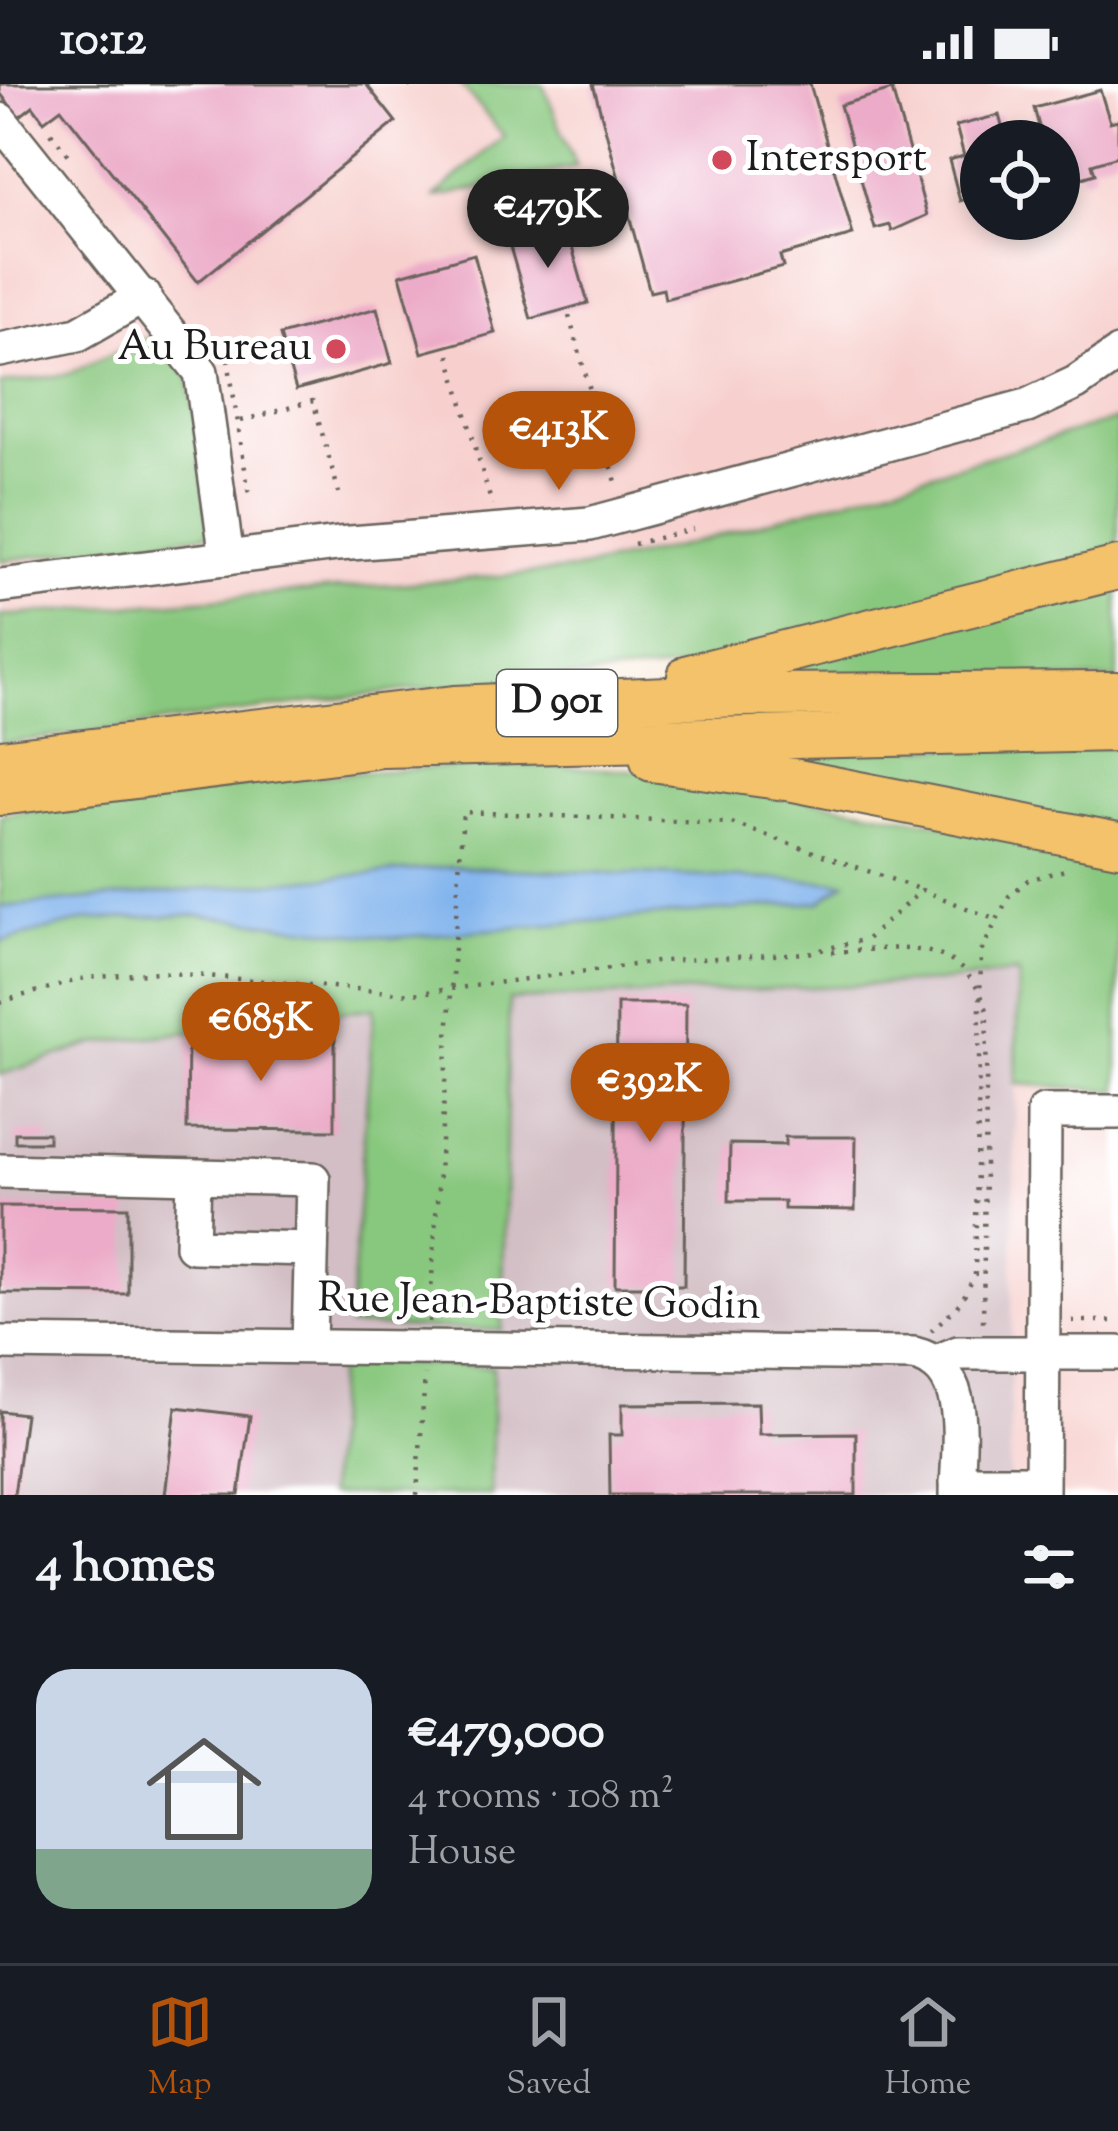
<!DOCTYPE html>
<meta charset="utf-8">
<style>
body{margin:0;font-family:"Sorts Mill Goudy",serif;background:#20242c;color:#f1f3f6;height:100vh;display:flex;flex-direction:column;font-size:45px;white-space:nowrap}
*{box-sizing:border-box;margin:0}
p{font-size:39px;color:#9ea1a6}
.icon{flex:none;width:66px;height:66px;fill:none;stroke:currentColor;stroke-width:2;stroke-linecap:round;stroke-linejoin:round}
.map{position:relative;height:1411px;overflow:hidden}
.sheet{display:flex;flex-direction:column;background:#171b24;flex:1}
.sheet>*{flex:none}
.fabs{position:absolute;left:960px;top:36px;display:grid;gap:24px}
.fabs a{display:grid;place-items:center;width:120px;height:120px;border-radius:50%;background:#171b24;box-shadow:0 6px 18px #0003;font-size:60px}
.price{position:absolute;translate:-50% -102px;padding:0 27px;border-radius:42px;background:#b45309;color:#fff;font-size:39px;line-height:78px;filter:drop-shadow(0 3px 6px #0008)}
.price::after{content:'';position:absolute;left:50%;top:72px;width:36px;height:27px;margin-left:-18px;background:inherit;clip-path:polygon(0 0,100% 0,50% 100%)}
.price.selected{background:#222;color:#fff}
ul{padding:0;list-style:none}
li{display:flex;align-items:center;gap:36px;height:300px;padding:0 36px}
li+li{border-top:3px solid #363941}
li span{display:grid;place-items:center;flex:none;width:336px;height:240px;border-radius:36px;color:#555}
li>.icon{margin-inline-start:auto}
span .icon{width:144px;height:144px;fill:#fffc;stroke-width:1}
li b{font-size:51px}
h2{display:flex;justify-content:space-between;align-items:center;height:144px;padding:0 36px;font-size:51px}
.status{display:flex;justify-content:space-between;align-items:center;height:84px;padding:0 60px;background:#171b24;direction:ltr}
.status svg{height:33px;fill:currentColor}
.tabs{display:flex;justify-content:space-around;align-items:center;height:168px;border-top:3px solid #363941;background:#171b24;font-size:33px;color:#9ea1a6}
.tabs a{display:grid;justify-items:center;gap:6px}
.tabs .selected{color:#b45309}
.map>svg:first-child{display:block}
.built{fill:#f7d0ce;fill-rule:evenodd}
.industrial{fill:#d2bec4}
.green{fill:#88c77e;stroke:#52724d;stroke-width:3}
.water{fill:#80b3ed;stroke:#4e6884;stroke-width:3}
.building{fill:#ecabc8}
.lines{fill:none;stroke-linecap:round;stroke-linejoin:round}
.minor-casing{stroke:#69635c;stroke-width:38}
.major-casing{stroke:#69635c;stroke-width:46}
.path{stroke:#69635c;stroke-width:4.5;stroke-dasharray:3 9;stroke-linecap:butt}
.minor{stroke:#fff;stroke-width:33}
.major{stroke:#f3c26a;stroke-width:42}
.poi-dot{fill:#d1495b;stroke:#fff;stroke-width:4.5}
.labels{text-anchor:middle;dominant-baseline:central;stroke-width:10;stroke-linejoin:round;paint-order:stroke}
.shield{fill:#fff;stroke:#606060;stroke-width:3}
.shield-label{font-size:39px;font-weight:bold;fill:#1c1c1c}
.poi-label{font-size:42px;fill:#1c1c1c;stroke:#fff;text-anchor:start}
.street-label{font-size:42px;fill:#1c1c1c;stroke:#fff}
</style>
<div class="status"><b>10:12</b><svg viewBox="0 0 49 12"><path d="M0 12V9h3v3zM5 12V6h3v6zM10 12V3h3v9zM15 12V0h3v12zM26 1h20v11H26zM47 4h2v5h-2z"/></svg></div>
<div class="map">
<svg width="1118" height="1411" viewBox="0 0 1118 1411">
<rect width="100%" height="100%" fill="#fff"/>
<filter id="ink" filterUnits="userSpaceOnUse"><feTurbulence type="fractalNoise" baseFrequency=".00833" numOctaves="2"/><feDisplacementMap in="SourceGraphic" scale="24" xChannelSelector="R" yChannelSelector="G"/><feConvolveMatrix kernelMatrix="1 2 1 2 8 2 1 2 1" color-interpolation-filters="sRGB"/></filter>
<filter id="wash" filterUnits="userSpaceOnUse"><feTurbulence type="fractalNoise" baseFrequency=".004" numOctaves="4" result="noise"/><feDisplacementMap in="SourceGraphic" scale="48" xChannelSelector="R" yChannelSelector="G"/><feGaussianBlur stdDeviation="2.7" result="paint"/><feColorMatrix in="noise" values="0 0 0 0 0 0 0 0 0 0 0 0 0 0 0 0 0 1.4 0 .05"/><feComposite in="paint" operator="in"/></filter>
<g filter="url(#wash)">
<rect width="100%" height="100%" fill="#f8e6d2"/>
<!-- built -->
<path class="built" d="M0,0H1118V1411H1009L1018,889L985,395L573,486L0,532ZM981,57H1059V135H981Z"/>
<!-- industrial -->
<polygon class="industrial" points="1018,889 1009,1411 0,1411 0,991 94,960 375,924"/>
<!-- green -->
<g class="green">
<polygon points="460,0 543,0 576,83 433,114 504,52"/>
<polygon points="155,250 189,294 210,450 0,477 0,300 68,290"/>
<polygon points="1118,335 1118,474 689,584 401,607 0,660 0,532 573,486 686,461"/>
<polygon points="1118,494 1118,595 712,601"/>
<polygon points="1118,662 1118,750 744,665"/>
<path d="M530,681L651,687L1118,771V1007L1016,1000L1018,889L937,898L509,916L502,1246L349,1242L374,924L94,960L0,991V731C176,704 352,683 530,681Z"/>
<polygon points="338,1276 493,1283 491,1411 328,1411"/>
</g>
<!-- water -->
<polygon class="water" points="449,783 845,798 820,818 392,854 198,831 87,836 0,858 0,823"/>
<g id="blocks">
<!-- building -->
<g class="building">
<polygon points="0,0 366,0 396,38 198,198 61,24 44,37 33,22 19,33 0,9"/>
<polygon points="593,0 810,0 853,151 780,172 783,183 665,215 663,205 650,208"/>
<polygon points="892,6 927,131 892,147 890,141 875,145 840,21"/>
<polygon points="1100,6 1110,38 1118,36 1118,72 1092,80 1095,90 1082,94 1079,83 1059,89 1059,57 1043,57 1034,24"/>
<polygon points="999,31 1006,57 981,57 981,111 960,117 949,76 964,72 956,42"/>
<polygon points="565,139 588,219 531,235 508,156"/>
<polygon points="474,170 495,249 422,269 400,191"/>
<polygon points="377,224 392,279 296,306 280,251"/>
<polygon points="617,920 686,920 684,1202 615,1202"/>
<polygon points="188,953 335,954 335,1046 187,1045"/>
<rect x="15" y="1049" width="33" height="9"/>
<polygon points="785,1053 856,1053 855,1126 784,1125 784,1117 729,1117 730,1060 785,1061"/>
<polygon points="0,1122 128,1123 128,1210 0,1209"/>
<polygon points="758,1319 759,1350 856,1349 856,1411 610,1411 609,1351 622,1351 622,1320"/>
<polygon points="176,1323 250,1332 239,1411 165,1411"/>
<polygon points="0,1327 25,1330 14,1411 0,1411"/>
</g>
</g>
</g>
<g filter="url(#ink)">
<use href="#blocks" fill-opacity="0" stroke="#69635c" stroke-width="3"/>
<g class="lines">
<!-- minor casing -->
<g class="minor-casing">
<g id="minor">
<polyline points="0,36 201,288 227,474"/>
<polyline points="0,266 78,250 144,212"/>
<polyline points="0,502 338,460 590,440 1027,322 1076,299 1118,270"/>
<polyline points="0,1087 313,1095 309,1262"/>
<polyline points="194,1092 192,1162 311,1165"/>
<path d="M0,1259L914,1270C974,1284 957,1365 957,1411"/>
<polyline points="934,1279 958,1269 1118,1269"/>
<polyline points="957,1398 1040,1398"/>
<polyline points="1042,1411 1044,1028 1118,1028"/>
</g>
</g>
<!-- major casing -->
<g class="major-casing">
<g id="major">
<polyline points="689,592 1118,484"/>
<polyline points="652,676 793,696 1118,760"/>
<polyline points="0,677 454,623 739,611 1118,609"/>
<polyline points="0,710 382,662 1118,646"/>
</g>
</g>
<!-- path -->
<g class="path">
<polyline points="408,3 411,0"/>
<polyline points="51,49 68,71"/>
<polyline points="569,232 618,405"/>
<polyline points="449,271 492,421"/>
<polyline points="228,275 250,417"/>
<polyline points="241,337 313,317 339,409"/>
<polyline points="634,460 693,445"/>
<path d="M832,868C899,865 960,849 987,926L983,1239"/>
<polyline points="0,918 85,894 160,888 412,910 663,877 808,869 867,855 922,806 994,835"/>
<polyline points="1072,1237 1118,1237"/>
<polyline points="429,1238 463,728 731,739 922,806"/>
<polyline points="931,1247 961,1218 975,1191 981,868 1009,812 1028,796 1065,786"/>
<polyline points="417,1411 425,1291"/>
</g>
<!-- minor -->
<use href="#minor" class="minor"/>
<!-- major -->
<use href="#major" class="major"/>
</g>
</g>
<!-- markers -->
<g class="poi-dot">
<circle cx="722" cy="76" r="12"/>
<circle cx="336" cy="265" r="12"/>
</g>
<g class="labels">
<!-- shield labels -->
<rect class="shield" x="497" y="586" width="120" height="66" rx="9"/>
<g class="shield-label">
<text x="557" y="619">D 901</text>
</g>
<!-- poi labels -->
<g class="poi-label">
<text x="746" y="76">Intersport</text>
<text x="312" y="265" text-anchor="end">Au Bureau</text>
</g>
<!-- street labels -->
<g class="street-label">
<text transform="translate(539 1220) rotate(1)">Rue Jean-Baptiste Godin</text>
</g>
</g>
</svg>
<div class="fabs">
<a><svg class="icon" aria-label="locate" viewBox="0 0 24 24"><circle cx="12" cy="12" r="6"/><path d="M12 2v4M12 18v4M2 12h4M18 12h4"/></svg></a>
</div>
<b class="price selected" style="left:548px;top:187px">€479K</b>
<b class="price" style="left:559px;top:409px">€413K</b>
<b class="price" style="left:261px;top:1000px">€685K</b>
<b class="price" style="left:650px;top:1061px">€392K</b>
</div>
<section class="sheet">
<h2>4 homes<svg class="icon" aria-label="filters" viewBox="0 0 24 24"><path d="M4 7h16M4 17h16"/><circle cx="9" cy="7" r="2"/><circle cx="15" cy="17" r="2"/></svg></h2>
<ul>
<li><span style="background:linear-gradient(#c9d6e8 75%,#7fa58c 0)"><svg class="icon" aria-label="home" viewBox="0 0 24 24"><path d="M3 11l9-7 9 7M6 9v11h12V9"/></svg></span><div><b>€479,000</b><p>4 rooms · 108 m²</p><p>House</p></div></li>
</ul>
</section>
<nav class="tabs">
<a class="selected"><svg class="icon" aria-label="map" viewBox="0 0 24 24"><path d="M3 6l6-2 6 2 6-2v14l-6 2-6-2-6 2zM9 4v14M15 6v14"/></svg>Map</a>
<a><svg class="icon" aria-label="saved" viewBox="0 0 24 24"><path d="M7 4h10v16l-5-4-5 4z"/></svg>Saved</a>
<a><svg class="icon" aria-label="home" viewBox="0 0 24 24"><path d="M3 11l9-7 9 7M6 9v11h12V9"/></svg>Home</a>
</nav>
